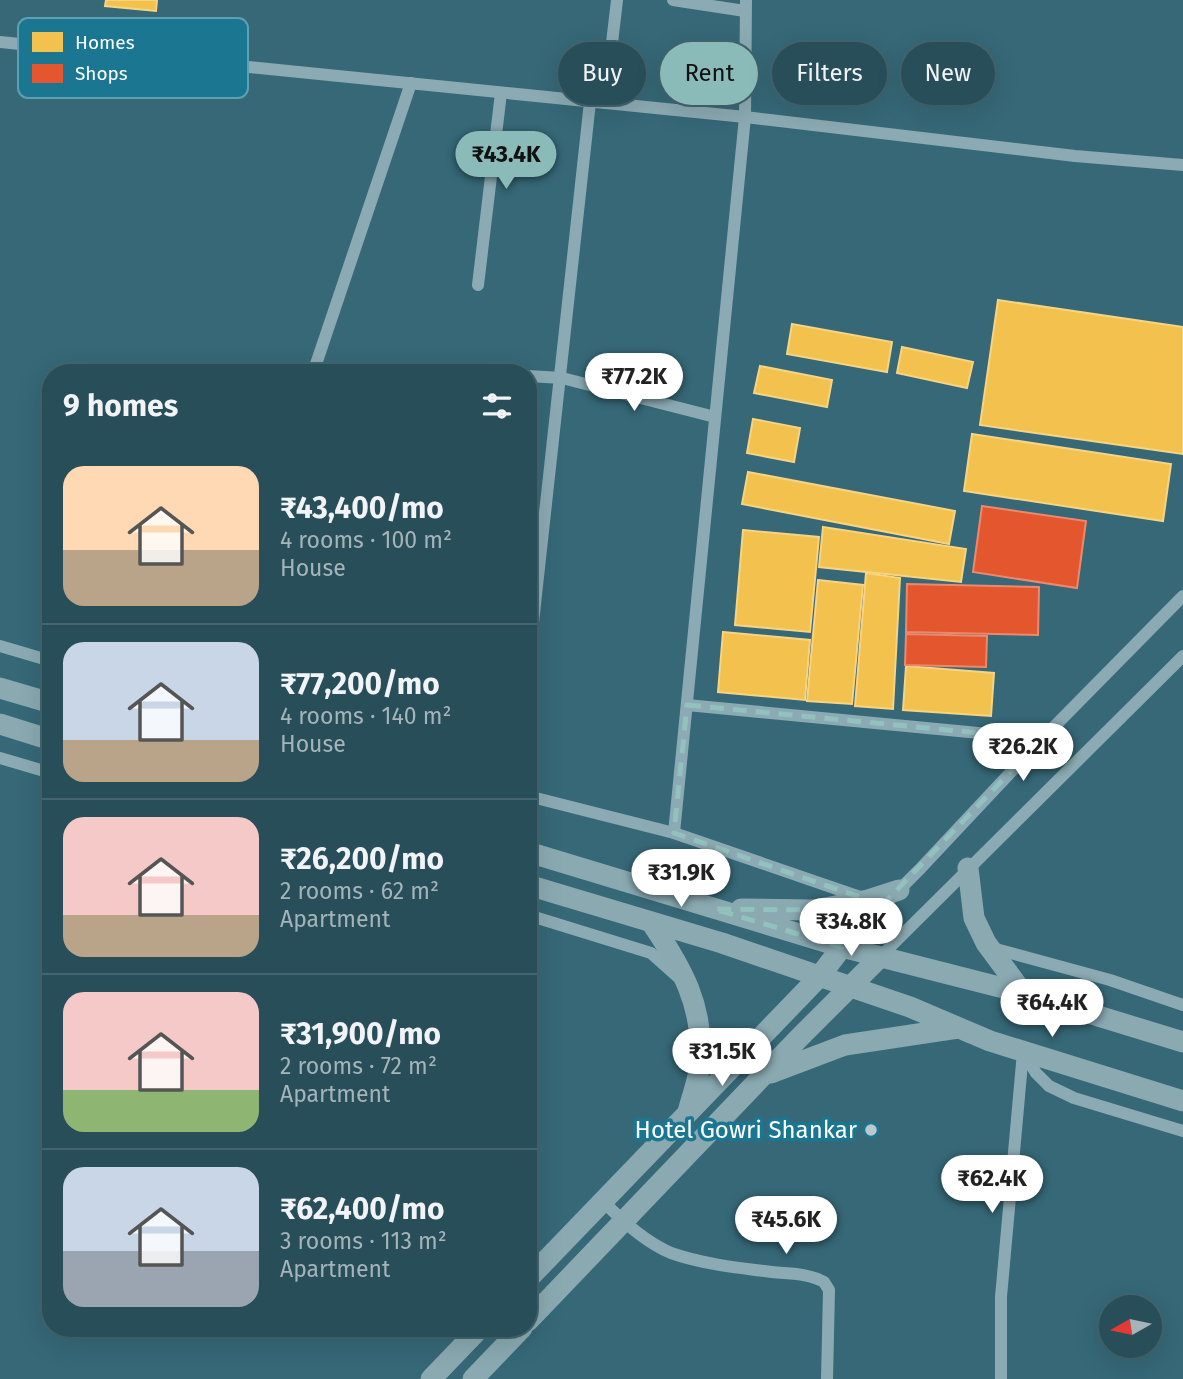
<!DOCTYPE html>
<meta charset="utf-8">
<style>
body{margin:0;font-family:"Fira Sans",sans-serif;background:#345862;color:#f1f3f6;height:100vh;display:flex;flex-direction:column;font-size:26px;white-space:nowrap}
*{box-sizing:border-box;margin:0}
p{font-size:23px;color:#a5b4ba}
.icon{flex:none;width:38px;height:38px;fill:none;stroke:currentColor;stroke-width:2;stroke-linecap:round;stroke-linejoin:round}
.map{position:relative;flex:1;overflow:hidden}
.drawer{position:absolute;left:42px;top:364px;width:495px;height:973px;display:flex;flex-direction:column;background:#284e59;border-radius:28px;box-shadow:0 7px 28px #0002,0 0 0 2px #44656f}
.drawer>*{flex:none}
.top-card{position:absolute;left:558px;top:42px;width:520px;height:63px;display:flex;gap:14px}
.needle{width:46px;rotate:261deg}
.fabs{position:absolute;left:1099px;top:1295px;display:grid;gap:14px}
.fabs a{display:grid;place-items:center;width:63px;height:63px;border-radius:50%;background:#284e59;box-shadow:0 7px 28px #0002,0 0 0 2px #44656f;font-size:35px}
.price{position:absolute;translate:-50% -60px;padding:0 16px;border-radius:24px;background:#fff;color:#222;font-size:23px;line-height:46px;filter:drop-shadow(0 2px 4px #0008)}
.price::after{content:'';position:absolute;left:50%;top:42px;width:21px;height:16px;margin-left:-10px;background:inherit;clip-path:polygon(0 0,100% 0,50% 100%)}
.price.active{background:#8bbbb9;color:#111}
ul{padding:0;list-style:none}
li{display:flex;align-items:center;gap:21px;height:175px;padding:0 21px}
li+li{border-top:2px solid #44656f}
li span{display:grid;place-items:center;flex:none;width:196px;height:140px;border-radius:21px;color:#555}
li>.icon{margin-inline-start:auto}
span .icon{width:84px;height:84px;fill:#fffc;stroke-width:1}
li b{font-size:30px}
h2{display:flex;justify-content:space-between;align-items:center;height:84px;padding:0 21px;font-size:30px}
.chip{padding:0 24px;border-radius:32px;background:#284e59;box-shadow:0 7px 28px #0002,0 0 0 2px #44656f;font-size:24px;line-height:63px}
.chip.active{background:#8bbbb9;color:#111}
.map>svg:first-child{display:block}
.homes{fill:#f2c14e;stroke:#f6d483;stroke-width:2}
.shops{fill:#e4572e;stroke:#ec896d;stroke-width:2}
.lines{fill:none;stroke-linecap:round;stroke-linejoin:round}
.minor{stroke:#8caab3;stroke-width:12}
.major{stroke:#8aa9b1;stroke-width:21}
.marked{fill:none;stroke:#93c1be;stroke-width:5;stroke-dasharray:14 9;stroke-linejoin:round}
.poi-dot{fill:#b9cacf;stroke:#1b7692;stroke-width:2.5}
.labels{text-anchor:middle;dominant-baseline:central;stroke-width:7;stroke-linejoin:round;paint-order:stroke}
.poi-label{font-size:24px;fill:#fff;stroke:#1b7692;text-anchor:end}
.key{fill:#1b7692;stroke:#5f9fb3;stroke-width:2}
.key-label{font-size:19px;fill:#fff}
</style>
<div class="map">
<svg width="1183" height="1379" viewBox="0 0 1183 1379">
<rect width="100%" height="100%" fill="#366877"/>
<!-- homes -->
<g class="homes">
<polygon points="106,0 157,0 156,11 105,6"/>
<polygon points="998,300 1183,327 1183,454 980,425"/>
<polygon points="792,324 892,342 887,372 787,354"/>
<polygon points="902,347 973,362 967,388 897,373"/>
<polygon points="760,366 832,380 827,407 754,393"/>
<polygon points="753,419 800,428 794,462 747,453"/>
<polygon points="972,434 1171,464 1163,521 964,491"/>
<polygon points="748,472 955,511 949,544 742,504"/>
<polygon points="823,527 966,549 961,582 819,567"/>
<polygon points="743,530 819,537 810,632 735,625"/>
<polygon points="866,573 900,578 893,709 855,706"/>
<polygon points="818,580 863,585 852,704 807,701"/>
<polygon points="723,632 810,640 805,700 718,692"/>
<polygon points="906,666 994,673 991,716 903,710"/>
</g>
<!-- shops -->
<g class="shops">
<polygon points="982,506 1086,521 1077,588 973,572"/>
<polygon points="907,584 1039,587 1038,635 906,632"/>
<polygon points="906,634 987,636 986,667 905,665"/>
</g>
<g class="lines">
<!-- minor -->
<g class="minor">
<polyline points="673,0 745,11"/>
<polyline points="0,42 745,117 1075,156 1183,165"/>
<polyline points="605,103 617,0"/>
<polyline points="478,285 501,93"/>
<polyline points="313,373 411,83"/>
<polyline points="471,373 488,373"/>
<polyline points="528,376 562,378 715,417"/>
<polyline points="0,646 51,661"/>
<polyline points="528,668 590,102"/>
<polyline points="687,705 1042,739"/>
<polyline points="0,758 51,773"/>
<polyline points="528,796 674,833 863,898"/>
<polyline points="674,833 745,117 746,0"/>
<polyline points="528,915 651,953 679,978"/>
<polyline points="842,947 920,869 1042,739 1183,596"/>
<polyline points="992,948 1110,980 1183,1005"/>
<polyline points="880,957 1183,656"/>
<polyline points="1023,1052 1036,1073 1049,1086 1074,1098 1183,1131"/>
<path d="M603,1201C623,1222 645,1242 671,1253C702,1264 739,1268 772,1272C789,1274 808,1273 824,1282L829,1290L827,1379"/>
<polyline points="1001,1379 1001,1297 1023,1052"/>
</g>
<!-- major -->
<g class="major">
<polyline points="0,688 51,703"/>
<polyline points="0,724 51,740"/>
<polyline points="528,852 842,947 1023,993 1183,1042"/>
<polyline points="968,868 974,918 986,943 1023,993"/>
<polyline points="528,885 722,943 910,1007 990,1041 1183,1101"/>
<polyline points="741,909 814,910 868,900 899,890"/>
<path d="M651,922C682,968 704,1006 700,1063C699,1079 692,1096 688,1112"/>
<polyline points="771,1073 845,1045 958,1028"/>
<polyline points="528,1279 819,977 842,947"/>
<polyline points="528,1321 798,1039 880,957"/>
<polyline points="431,1379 480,1328"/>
<polyline points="473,1379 522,1328"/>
</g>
</g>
<!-- marked area -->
<path class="marked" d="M687,705L1042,739L842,947L714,909L814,910L868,900L674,833Z"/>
<!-- markers -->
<circle class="poi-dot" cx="871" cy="1130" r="7"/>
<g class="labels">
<!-- poi labels -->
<g class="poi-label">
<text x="857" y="1130">Hotel Gowri Shankar</text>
</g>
</g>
<!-- legend -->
<rect x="18" y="18" width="230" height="80" rx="10" class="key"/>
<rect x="32" y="32" width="31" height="20" fill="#f2c14e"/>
<rect x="32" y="64" width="31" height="19" fill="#e4572e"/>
<g class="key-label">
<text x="75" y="49">Homes</text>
<text x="75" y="80">Shops</text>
</g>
</svg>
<div class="fabs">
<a><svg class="needle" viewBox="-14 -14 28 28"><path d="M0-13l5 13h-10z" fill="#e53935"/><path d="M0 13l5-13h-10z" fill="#a5b4ba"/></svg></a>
</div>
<b class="price active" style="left:506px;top:191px">₹43.4K</b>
<b class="price" style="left:634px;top:413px">₹77.2K</b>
<b class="price" style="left:1023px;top:783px">₹26.2K</b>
<b class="price" style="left:681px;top:909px">₹31.9K</b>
<b class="price" style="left:851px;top:958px">₹34.8K</b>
<b class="price" style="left:1052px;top:1039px">₹64.4K</b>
<b class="price" style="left:722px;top:1088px">₹31.5K</b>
<b class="price" style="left:992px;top:1215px">₹62.4K</b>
<b class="price" style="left:786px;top:1256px">₹45.6K</b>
<div class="top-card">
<a class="chip">Buy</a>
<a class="chip active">Rent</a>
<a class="chip">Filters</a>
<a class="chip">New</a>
</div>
<section class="drawer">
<h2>9 homes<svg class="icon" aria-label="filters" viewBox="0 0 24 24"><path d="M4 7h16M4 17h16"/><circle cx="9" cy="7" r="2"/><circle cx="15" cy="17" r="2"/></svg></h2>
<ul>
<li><span style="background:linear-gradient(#ffd9b3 60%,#b9a48a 0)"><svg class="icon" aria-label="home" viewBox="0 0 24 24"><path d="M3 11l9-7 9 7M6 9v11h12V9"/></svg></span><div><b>₹43,400/mo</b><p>4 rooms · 100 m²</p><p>House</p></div></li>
<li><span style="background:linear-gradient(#c9d6e8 70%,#b9a48a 0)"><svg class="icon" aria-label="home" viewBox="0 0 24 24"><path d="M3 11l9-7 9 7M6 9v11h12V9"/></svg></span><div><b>₹77,200/mo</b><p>4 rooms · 140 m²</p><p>House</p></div></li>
<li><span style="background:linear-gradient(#f6c9c9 70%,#b9a48a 0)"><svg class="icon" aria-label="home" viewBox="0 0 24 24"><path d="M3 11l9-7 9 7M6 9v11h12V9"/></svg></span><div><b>₹26,200/mo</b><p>2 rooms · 62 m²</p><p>Apartment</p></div></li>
<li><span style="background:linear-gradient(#f6c9c9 70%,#8fb573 0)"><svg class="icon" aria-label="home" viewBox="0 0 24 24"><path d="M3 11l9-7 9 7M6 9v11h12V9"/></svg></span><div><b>₹31,900/mo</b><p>2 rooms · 72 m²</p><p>Apartment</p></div></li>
<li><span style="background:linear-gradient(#c9d6e8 60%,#9aa5b1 0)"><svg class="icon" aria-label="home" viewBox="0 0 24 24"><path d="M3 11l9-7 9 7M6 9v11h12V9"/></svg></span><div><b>₹62,400/mo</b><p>3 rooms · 113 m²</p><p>Apartment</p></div></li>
</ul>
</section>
</div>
